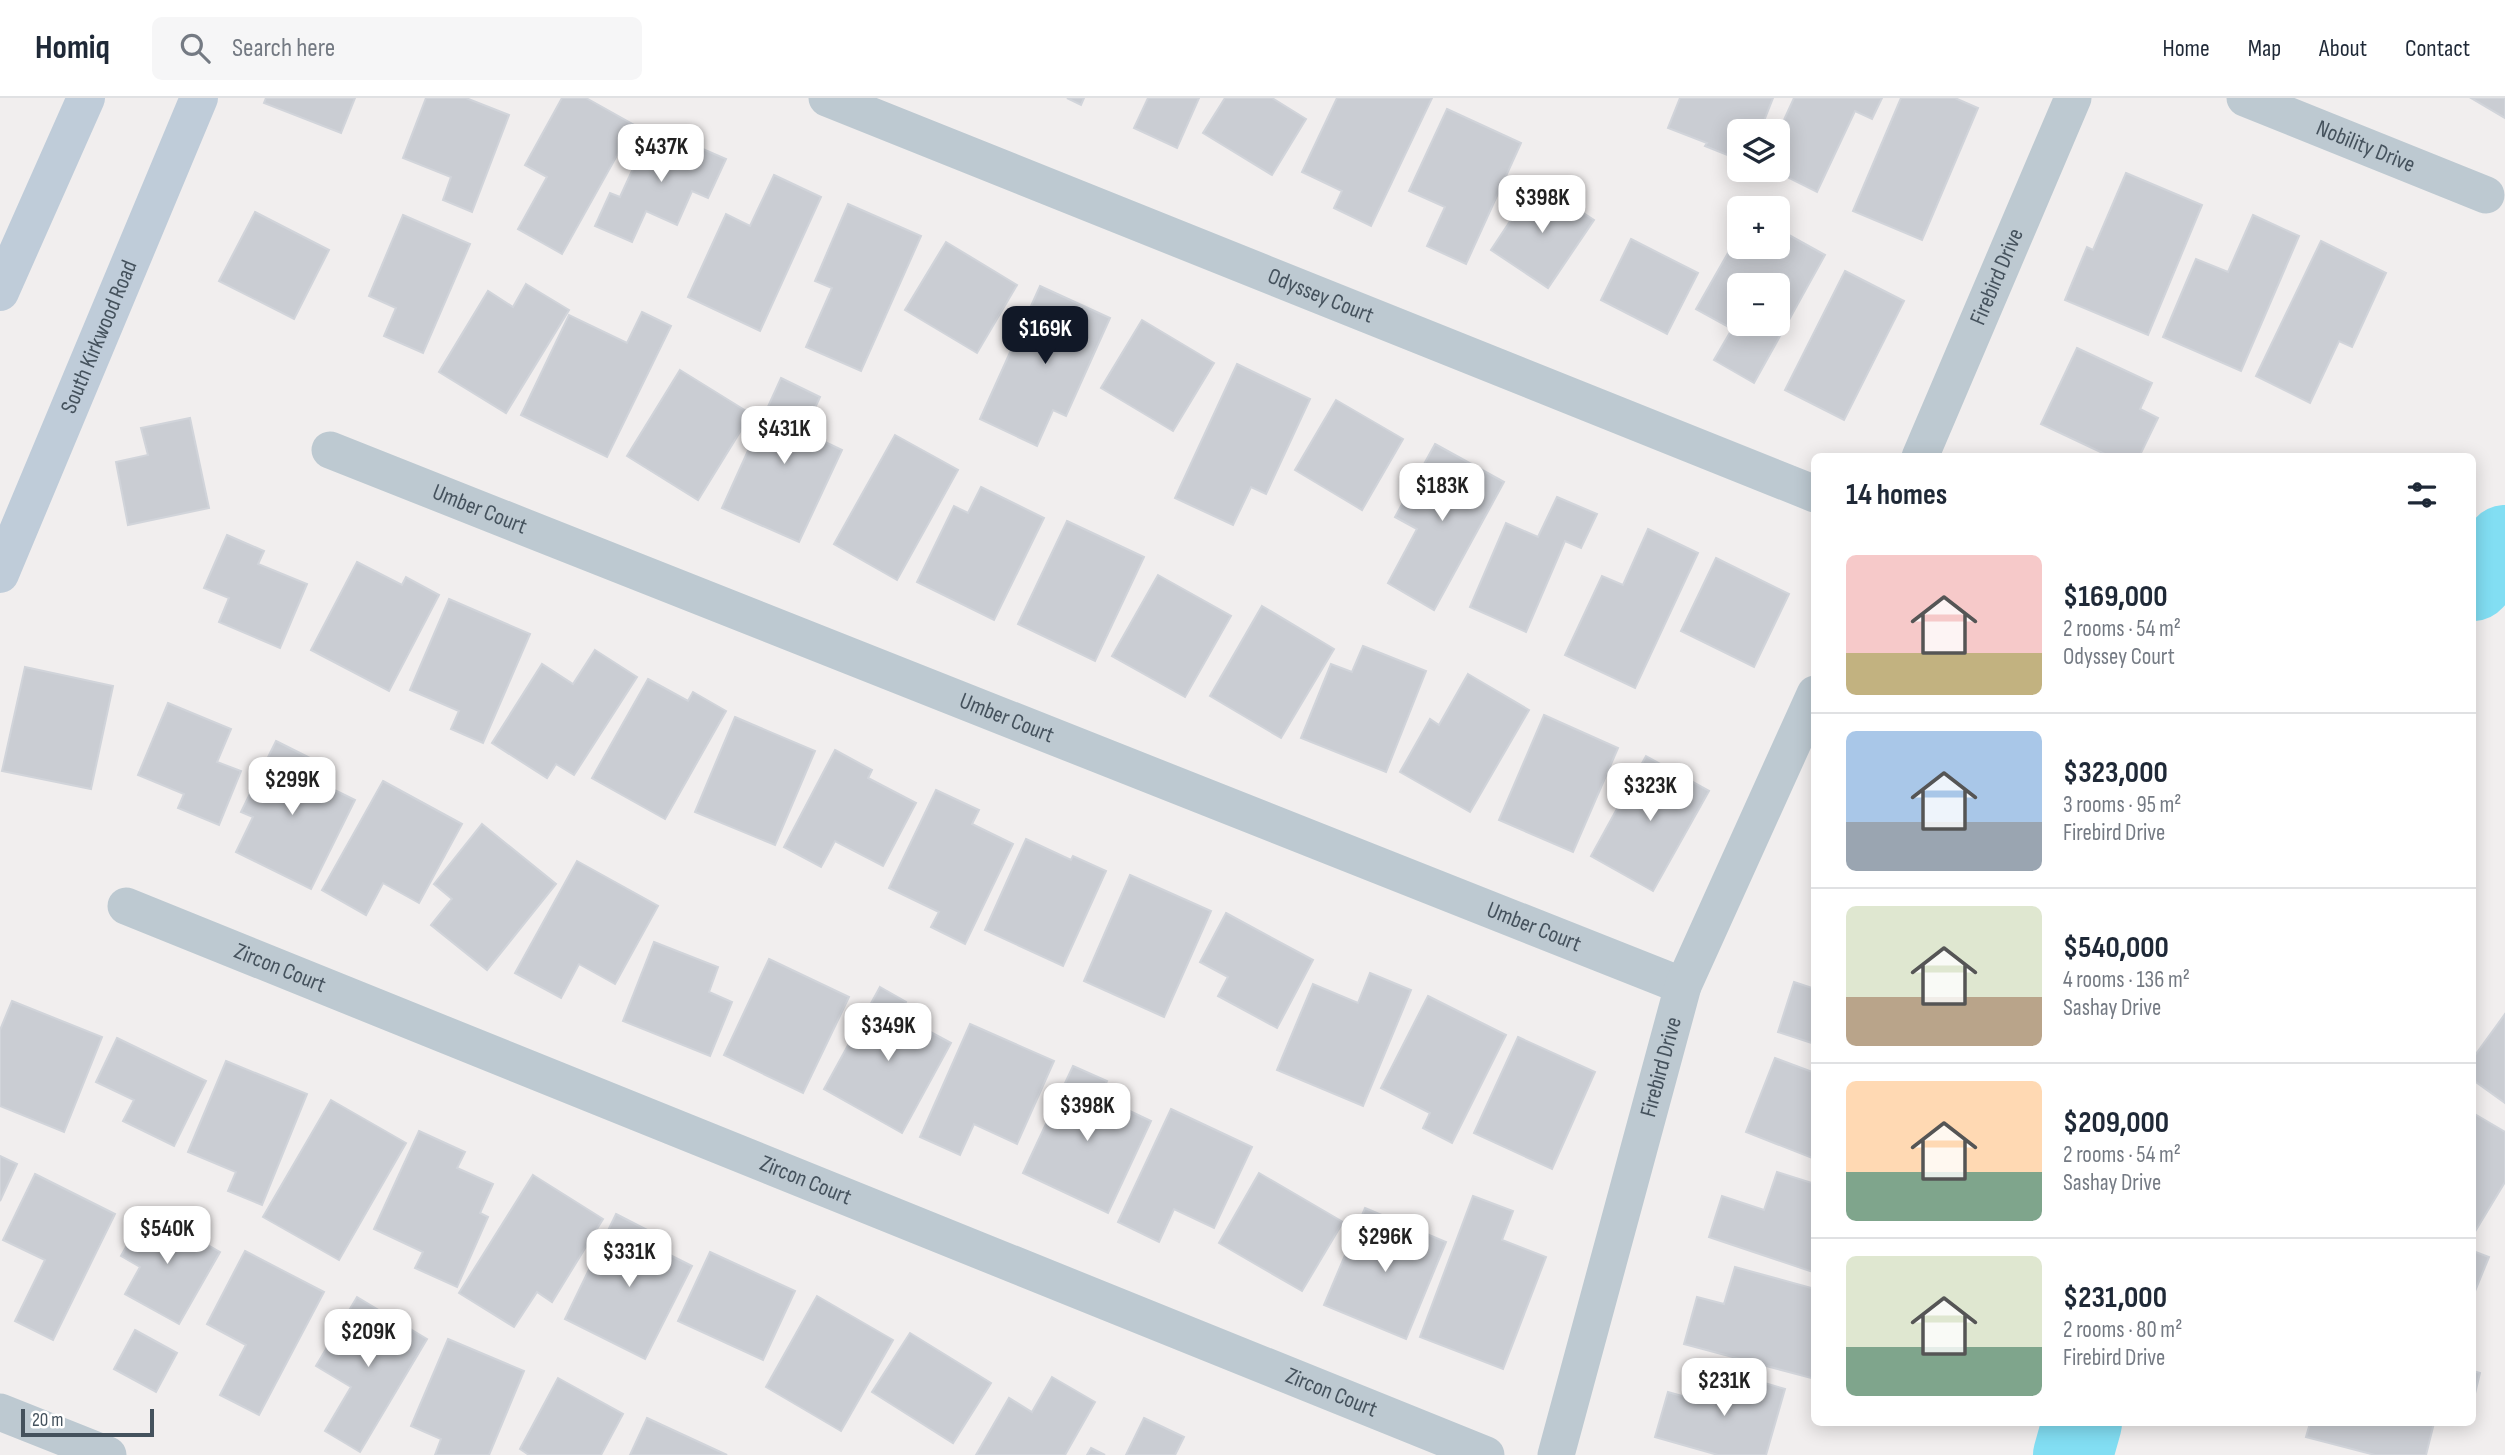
<!DOCTYPE html>
<meta charset="utf-8">
<style>
body{margin:0;font-family:"Sofia Sans Condensed",sans-serif;background:#f6f6f7;color:#1f2937;height:100vh;display:flex;flex-direction:column;font-size:26px;white-space:nowrap}
*{box-sizing:border-box;margin:0}
p{font-size:23px;color:#747a83}
.icon{flex:none;width:38px;height:38px;fill:none;stroke:currentColor;stroke-width:2;stroke-linecap:round;stroke-linejoin:round}
.map{position:relative;flex:1;overflow:hidden}
.panel{position:absolute;left:1811px;top:355px;width:665px;height:973px;display:flex;flex-direction:column;background:#fff;border-radius:10px;box-shadow:0 4px 18px #0003}
.panel>*{flex:none}
.buttons{position:absolute;left:1727px;top:21px;display:grid;gap:14px}
.buttons a{display:grid;place-items:center;width:63px;height:63px;border-radius:10px;background:#fff;box-shadow:0 4px 18px #0003;font-size:35px}
.scale{position:absolute;left:21px;bottom:18px;width:133px;box-sizing:border-box;padding-left:7px;border:4px solid #45525d;border-top:0;font-size:19px;line-height:24px;white-space:nowrap;color:#45525d;-webkit-text-stroke:5px #fff;paint-order:stroke}
.price{position:absolute;translate:-50% -60px;padding:0 16px;border-radius:14px;background:#fff;color:#222;font-size:23px;line-height:46px;filter:drop-shadow(0 2px 4px #0008)}
.price::after{content:'';position:absolute;left:50%;top:42px;width:21px;height:16px;margin-left:-10px;background:inherit;clip-path:polygon(0 0,100% 0,50% 100%)}
.price.selected{background:#111827;color:#fff}
ul{padding:0;list-style:none}
li{display:flex;align-items:center;gap:21px;height:175px;padding:0 35px}
li+li{border-top:2px solid #e0e1e3}
li span{display:grid;place-items:center;flex:none;width:196px;height:140px;border-radius:10px;color:#555}
li>.icon{margin-inline-start:auto}
span .icon{width:84px;height:84px;fill:#fffc;stroke-width:1}
li b{font-size:30px}
h2{display:flex;justify-content:space-between;align-items:center;height:84px;padding:0 35px;font-size:30px}
header{display:flex;align-items:center;gap:42px;box-sizing:border-box;height:98px;padding:0 35px;background:#fff;border-bottom:2px solid #e0e1e3}
header strong{font-size:33px}
nav{display:flex;gap:38px;margin-inline-start:auto;font-size:24px}
.search{width:490px;height:63px;background:#f6f6f7;display:flex;align-items:center;gap:18px;box-sizing:border-box;padding:0 24px;border-radius:10px;color:#747a83;font-size:26px}
.map>svg:first-child{display:block}
.lines{fill:none;stroke-linecap:round;stroke-linejoin:round}
.river{stroke:#82def3;stroke-width:80}
.building{fill:#cacdd3;stroke:#d1d4da;stroke-width:2;fill-rule:evenodd}
.minor{stroke:#bdc9d1;stroke-width:37}
.secondary{stroke:#bfccd9;stroke-width:38}
.labels{text-anchor:middle;dominant-baseline:central;stroke-width:7;stroke-linejoin:round;paint-order:stroke}
.street-label{font-size:23px;fill:#45525d;stroke:#fff}
</style>
<header>
<strong>Homiq</strong>
<div class="search"><svg class="icon" aria-label="search" viewBox="0 0 24 24"><circle cx="10" cy="10" r="6"/><path d="M15 15l6 6"/></svg>Search here</div>
<nav><a>Home</a><a>Map</a><a>About</a><a>Contact</a></nav>
</header>
<div class="map">
<svg width="2505" height="1357" viewBox="0 0 2505 1357">
<rect width="100%" height="100%" fill="#f1eeee"/>
<g class="lines">
<!-- river -->
<g class="river">
<polyline points="2473,483 2505,447"/>
<polyline points="2073,1357 2082,1325"/>
</g>
</g>
<!-- building -->
<g class="building">
<polygon points="266,0 355,0 341,35 264,5"/>
<polygon points="426,0 466,0 509,17 472,114 443,102 451,79 403,60"/>
<polygon points="562,0 586,0 634,27 562,156 518,131 547,79 525,67"/>
<polygon points="1067,0 1084,0 1081,7"/>
<polygon points="1148,0 1199,0 1177,50 1134,30"/>
<polygon points="1225,0 1272,0 1306,21 1272,77 1203,35"/>
<polygon points="1337,0 1432,0 1371,128 1334,110 1342,93 1302,74"/>
<polygon points="1680,0 1773,0 1760,33 1740,33 1740,62 1705,48 1707,45 1668,30"/>
<polygon points="1794,0 1882,0 1872,21 1855,13 1817,94 1773,72 1778,72 1778,35"/>
<polygon points="1901,0 1955,0 1978,10 1922,142 1853,113"/>
<polygon points="2471,0 2505,0 2505,20"/>
<polygon points="1447,11 1521,45 1466,166 1427,148 1445,109 1409,93"/>
<polygon points="652,29 726,61 708,100 692,93 677,127 646,113 632,144 595,128 610,95 620,99"/>
<polygon points="2126,75 2202,107 2148,237 2065,202 2087,149 2093,152"/>
<polygon points="774,77 821,99 760,233 688,199 726,116 750,128"/>
<polygon points="1536,84 1594,122 1548,190 1491,152"/>
<polygon points="848,106 921,138 861,273 806,249 832,190 815,183"/>
<polygon points="255,114 329,152 294,221 219,183"/>
<polygon points="403,117 470,146 423,255 384,238 396,210 369,198"/>
<polygon points="2253,117 2299,138 2241,273 2163,239 2196,161 2228,174"/>
<path d="M1778,131L1825,157L1754,285L1714,262L1732,231L1696,211L1740,134V149H1778ZM1740,187H1778V226H1740Z"/>
<polygon points="1631,141 1698,175 1667,236 1601,202"/>
<polygon points="2321,143 2386,175 2352,249 2339,243 2310,305 2256,278"/>
<polygon points="946,144 1017,187 977,255 905,212"/>
<polygon points="1845,173 1904,203 1844,322 1785,292"/>
<polygon points="526,186 569,212 506,315 439,274 488,193 513,209"/>
<polygon points="1040,188 1110,220 1066,318 1053,312 1037,348 980,321"/>
<polygon points="642,214 671,228 607,359 521,317 569,217 627,245"/>
<polygon points="1142,222 1214,265 1173,333 1101,290"/>
<polygon points="2077,250 2152,285 2140,311 2158,320 2139,359 2111,359 2041,326"/>
<polygon points="1237,266 1310,301 1266,396 1251,389 1233,427 1175,400"/>
<polygon points="680,272 751,316 698,402 627,358"/>
<polygon points="781,280 820,299 804,334 842,352 799,444 722,410"/>
<polygon points="1336,302 1403,341 1362,412 1295,372"/>
<polygon points="190,320 209,410 128,427 116,364 148,357 141,330"/>
<polygon points="895,337 958,372 897,482 834,446"/>
<polygon points="1435,346 1504,384 1434,512 1388,485 1417,431 1395,419"/>
<polygon points="981,389 1044,420 994,522 917,484 954,408 968,415"/>
<polygon points="1557,399 1597,416 1581,450 1565,443 1526,534 1470,509 1506,425 1538,439"/>
<polygon points="1067,423 1144,459 1095,563 1018,526"/>
<polygon points="1648,431 1698,455 1635,590 1565,557 1602,478 1623,487"/>
<polygon points="227,437 264,453 258,466 307,486 280,550 219,524 229,500 204,490"/>
<polygon points="1716,460 1789,496 1754,569 1681,533"/>
<polygon points="357,464 402,487 406,479 439,497 389,593 311,552"/>
<polygon points="1158,477 1231,518 1185,599 1112,558"/>
<polygon points="449,501 530,536 483,645 451,631 459,613 410,592"/>
<polygon points="1262,508 1334,551 1281,640 1210,598"/>
<polygon points="1363,548 1426,573 1386,674 1301,640 1331,566 1352,574"/>
<polygon points="595,552 637,579 574,677 556,666 547,680 492,645 542,566 573,586"/>
<polygon points="25,569 113,588 91,691 2,673"/>
<polygon points="1468,576 1529,612 1470,714 1400,674 1430,621 1439,627"/>
<polygon points="648,581 688,603 693,594 726,613 665,721 592,680"/>
<polygon points="168,605 231,631 217,664 241,673 219,727 178,710 184,696 138,677"/>
<polygon points="1544,617 1618,650 1573,754 1499,722"/>
<polygon points="735,619 815,653 775,747 695,714"/>
<polygon points="276,643 316,663 308,679 355,702 311,791 236,754 253,719 241,714"/>
<polygon points="835,652 872,672 868,680 916,705 883,768 835,743 821,769 784,749"/>
<polygon points="1646,658 1709,693 1653,793 1591,758"/>
<polygon points="383,683 462,726 419,805 383,785 366,817 322,792"/>
<polygon points="936,692 979,712 972,726 1013,746 965,846 931,829 939,814 889,790"/>
<polygon points="482,726 556,786 487,872 431,827 452,801 434,786"/>
<polygon points="1026,741 1071,762 1073,758 1106,773 1063,868 985,832"/>
<polygon points="577,763 658,808 615,886 579,866 561,900 515,875"/>
<polygon points="1130,777 1211,813 1164,919 1084,883"/>
<polygon points="1226,815 1313,862 1277,930 1218,898 1228,879 1200,864"/>
<polygon points="654,844 718,869 709,894 732,904 710,958 623,923"/>
<polygon points="769,861 849,899 803,995 724,957"/>
<polygon points="1370,875 1411,892 1363,1008 1277,972 1313,886 1358,905"/>
<polygon points="1794,884 1815,891 1815,946 1778,934"/>
<polygon points="880,889 906,904 899,917 951,945 902,1035 824,991"/>
<polygon points="1428,898 1506,937 1452,1045 1423,1030 1430,1015 1381,990"/>
<polygon points="12,903 102,939 64,1034 0,1008 0,932"/>
<polygon points="2505,916 2505,1005 2473,982 2473,960"/>
<polygon points="970,926 1054,963 1017,1046 974,1026 960,1057 920,1039"/>
<polygon points="1518,939 1595,974 1552,1071 1474,1035"/>
<polygon points="117,940 206,983 174,1048 123,1023 134,1002 96,984"/>
<polygon points="1775,960 1815,975 1815,1061 1746,1034"/>
<polygon points="226,963 307,996 262,1107 228,1093 236,1074 188,1054"/>
<polygon points="1073,968 1107,983 1100,999 1151,1023 1108,1115 1023,1075"/>
<polygon points="331,1002 406,1045 339,1162 263,1119"/>
<polygon points="1171,1011 1252,1049 1214,1130 1174,1111 1159,1144 1118,1124"/>
<polygon points="2473,1015 2505,1034 2505,1084 2473,1137"/>
<polygon points="419,1033 465,1054 457,1070 493,1086 480,1115 488,1119 457,1189 415,1170 423,1154 374,1131"/>
<polygon points="0,1058 17,1066 0,1103"/>
<polygon points="1777,1074 1815,1086 1815,1167 1813,1174 1709,1139 1722,1098 1764,1112"/>
<polygon points="1259,1075 1343,1124 1302,1193 1219,1145"/>
<polygon points="35,1076 115,1116 53,1242 15,1223 45,1162 3,1142"/>
<polygon points="533,1077 603,1121 552,1204 537,1194 514,1229 459,1195"/>
<polygon points="1473,1098 1513,1113 1502,1142 1546,1159 1503,1271 1420,1239"/>
<polygon points="1365,1110 1446,1144 1406,1241 1324,1207"/>
<polygon points="147,1112 220,1154 179,1226 125,1196 140,1169 121,1158"/>
<polygon points="616,1116 657,1137 652,1148 692,1168 645,1261 565,1221"/>
<polygon points="245,1153 324,1194 259,1317 220,1297 246,1247 207,1226"/>
<polygon points="2473,1153 2489,1159 2473,1198"/>
<polygon points="710,1154 795,1193 763,1262 678,1223"/>
<polygon points="1735,1169 1815,1191 1815,1281 1684,1246 1697,1199 1724,1206"/>
<polygon points="817,1198 893,1242 841,1333 766,1289"/>
<polygon points="357,1199 427,1241 360,1354 325,1333 351,1289 316,1268"/>
<polygon points="135,1232 177,1255 156,1294 114,1271"/>
<polygon points="910,1235 991,1285 953,1345 872,1294"/>
<polygon points="448,1241 524,1273 489,1357 435,1357 441,1341 411,1328"/>
<polygon points="1724,1273 1785,1291 1766,1357 1718,1357 1655,1339 1668,1294 1714,1307"/>
<polygon points="2473,1273 2480,1275 2473,1304"/>
<polygon points="1052,1279 1095,1304 1065,1357 976,1357 1009,1300 1032,1314"/>
<polygon points="558,1280 623,1316 601,1357 529,1357 520,1351"/>
<polygon points="647,1320 727,1357 630,1357"/>
<polygon points="1144,1320 1184,1339 1175,1357 1126,1357"/>
<polygon points="2310,1325 2434,1325 2426,1357 2375,1357 2306,1339"/>
<polygon points="1091,1350 1105,1357 1087,1357"/>
</g>
<g class="lines">
<!-- minor -->
<g class="minor">
<path id="s1" d="M827,0L1815,396"/>
<path id="s2" d="M2245,0L2486,97"/>
<path id="s3" d="M330,352L1683,888"/>
<path id="s4" d="M1920,359L2073,0"/>
<path id="s5" d="M126,808L1486,1357"/>
<polyline points="0,1314 108,1357"/>
<path id="s6" d="M1556,1357L1683,888L1815,596"/>
</g>
<!-- secondary -->
<g class="secondary">
<polyline points="0,194 86,0"/>
<path id="s7" d="M0,476L199,0"/>
</g>
</g>
<g class="labels">
<!-- street labels -->
<g class="street-label">
<text stroke="none"><textPath href="#s2" startOffset="130">Nobility Drive</textPath></text>
<text stroke="none"><textPath href="#s4" startOffset="196">Firebird Drive</textPath></text>
<text stroke="none"><textPath href="#s1" startOffset="532">Odyssey Court</textPath></text>
<text stroke="none"><textPath href="#s7" startOffset="257">South Kirkwood Road</textPath></text>
<text stroke="none"><textPath href="#s3" startOffset="161">Umber Court</textPath></text>
<text stroke="none"><textPath href="#s3" startOffset="728">Umber Court</textPath></text>
<text stroke="none"><textPath href="#s3" startOffset="1295">Umber Court</textPath></text>
<text stroke="none"><textPath href="#s5" startOffset="166">Zircon Court</textPath></text>
<text stroke="none"><textPath href="#s6" startOffset="402">Firebird Drive</textPath></text>
<text stroke="none"><textPath href="#s5" startOffset="733">Zircon Court</textPath></text>
<text stroke="none"><textPath href="#s5" startOffset="1300">Zircon Court</textPath></text>
</g>
</g>
</svg>
<div class="buttons">
<a><svg class="icon" aria-label="layers" viewBox="0 0 24 24"><path d="M12 4l9 5-9 5-9-5zM3 14l9 5 9-5"/></svg></a>
<a>+</a>
<a>−</a>
</div>
<div class="scale">20 m</div>
<b class="price" style="left:661px;top:86px">$437K</b>
<b class="price" style="left:1542px;top:137px">$398K</b>
<b class="price selected" style="left:1045px;top:268px">$169K</b>
<b class="price" style="left:784px;top:368px">$431K</b>
<b class="price" style="left:1442px;top:425px">$183K</b>
<b class="price" style="left:292px;top:719px">$299K</b>
<b class="price" style="left:1650px;top:725px">$323K</b>
<b class="price" style="left:888px;top:965px">$349K</b>
<b class="price" style="left:1087px;top:1045px">$398K</b>
<b class="price" style="left:167px;top:1168px">$540K</b>
<b class="price" style="left:1385px;top:1176px">$296K</b>
<b class="price" style="left:629px;top:1191px">$331K</b>
<b class="price" style="left:368px;top:1271px">$209K</b>
<b class="price" style="left:1724px;top:1320px">$231K</b>
<section class="panel">
<h2>14 homes<svg class="icon" aria-label="filters" viewBox="0 0 24 24"><path d="M4 7h16M4 17h16"/><circle cx="9" cy="7" r="2"/><circle cx="15" cy="17" r="2"/></svg></h2>
<ul>
<li><span style="background:linear-gradient(#f6c9c9 70%,#c2b280 0)"><svg class="icon" aria-label="home" viewBox="0 0 24 24"><path d="M3 11l9-7 9 7M6 9v11h12V9"/></svg></span><div><b>$169,000</b><p>2 rooms · 54 m²</p><p>Odyssey Court</p></div></li>
<li><span style="background:linear-gradient(#a9c7e8 65%,#9aa5b1 0)"><svg class="icon" aria-label="home" viewBox="0 0 24 24"><path d="M3 11l9-7 9 7M6 9v11h12V9"/></svg></span><div><b>$323,000</b><p>3 rooms · 95 m²</p><p>Firebird Drive</p></div></li>
<li><span style="background:linear-gradient(#dfe7d0 65%,#b9a48a 0)"><svg class="icon" aria-label="home" viewBox="0 0 24 24"><path d="M3 11l9-7 9 7M6 9v11h12V9"/></svg></span><div><b>$540,000</b><p>4 rooms · 136 m²</p><p>Sashay Drive</p></div></li>
<li><span style="background:linear-gradient(#ffd9b3 65%,#7fa58c 0)"><svg class="icon" aria-label="home" viewBox="0 0 24 24"><path d="M3 11l9-7 9 7M6 9v11h12V9"/></svg></span><div><b>$209,000</b><p>2 rooms · 54 m²</p><p>Sashay Drive</p></div></li>
<li><span style="background:linear-gradient(#dfe7d0 65%,#7fa58c 0)"><svg class="icon" aria-label="home" viewBox="0 0 24 24"><path d="M3 11l9-7 9 7M6 9v11h12V9"/></svg></span><div><b>$231,000</b><p>2 rooms · 80 m²</p><p>Firebird Drive</p></div></li>
</ul>
</section>
</div>
